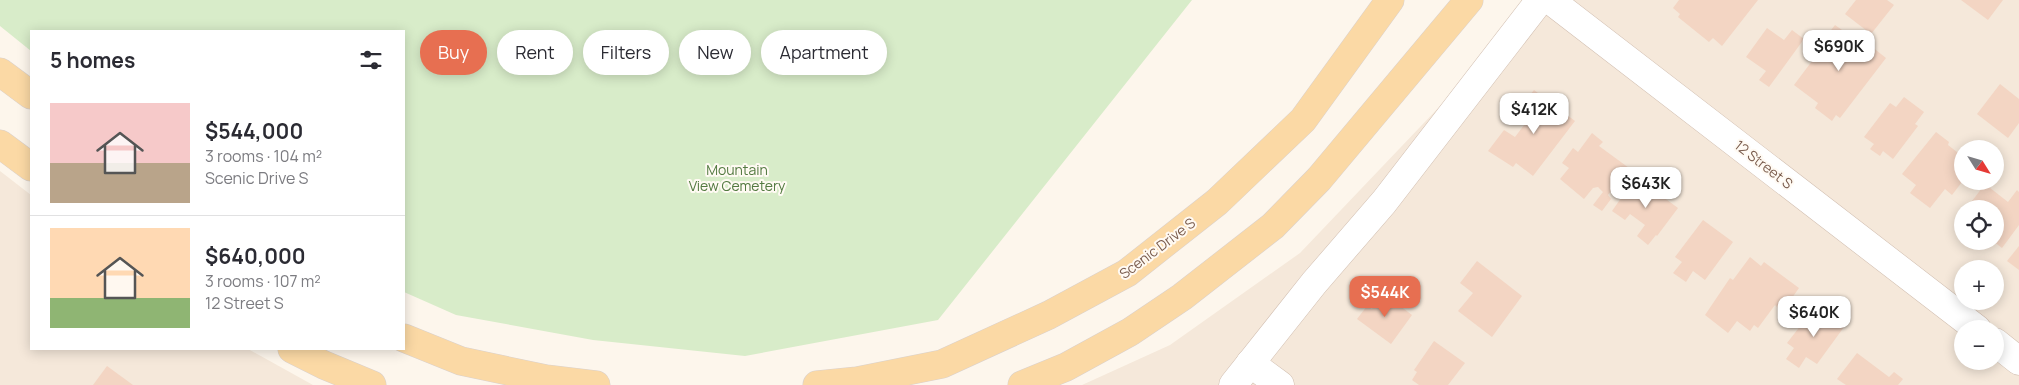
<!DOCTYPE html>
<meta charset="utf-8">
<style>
body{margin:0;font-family:Manrope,sans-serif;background:#f2f2f3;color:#2b2b33;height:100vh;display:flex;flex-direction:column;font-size:19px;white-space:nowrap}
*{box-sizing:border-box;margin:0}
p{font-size:16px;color:#7c7c81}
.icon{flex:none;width:28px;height:28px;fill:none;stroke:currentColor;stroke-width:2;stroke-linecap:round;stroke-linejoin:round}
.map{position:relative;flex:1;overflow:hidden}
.drawer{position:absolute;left:30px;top:30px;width:375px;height:320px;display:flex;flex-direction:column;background:#fff;border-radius:0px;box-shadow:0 2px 12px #0003}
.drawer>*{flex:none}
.banner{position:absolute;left:420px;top:30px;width:475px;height:45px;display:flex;gap:10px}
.needle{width:32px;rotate:127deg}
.tools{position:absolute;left:1954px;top:140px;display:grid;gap:10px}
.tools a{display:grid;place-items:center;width:50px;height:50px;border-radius:50%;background:#fff;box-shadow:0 2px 12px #0003;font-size:25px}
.price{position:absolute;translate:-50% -42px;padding:0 11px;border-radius:10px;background:#fff;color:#222;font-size:16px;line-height:32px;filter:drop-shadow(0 1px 2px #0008)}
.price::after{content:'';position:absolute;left:50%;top:30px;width:15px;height:11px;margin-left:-8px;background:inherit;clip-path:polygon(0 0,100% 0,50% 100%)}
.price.selected{background:#e76f51;color:#fff}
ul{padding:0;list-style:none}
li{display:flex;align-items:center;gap:15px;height:125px;padding:0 20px}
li+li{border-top:1px solid #e1e1e2}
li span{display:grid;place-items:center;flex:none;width:140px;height:100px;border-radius:0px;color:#555}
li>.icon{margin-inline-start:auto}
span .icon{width:60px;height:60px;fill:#fffc;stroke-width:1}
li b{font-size:21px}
h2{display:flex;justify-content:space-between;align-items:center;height:60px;padding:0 20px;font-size:21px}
.tag{padding:0 18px;border-radius:22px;background:#fff;box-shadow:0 2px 12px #0003;font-size:18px;line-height:45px}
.tag.selected{background:#e76f51;color:#fff}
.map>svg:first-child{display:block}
.residential{fill:#f5e8da;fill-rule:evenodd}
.green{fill:#d8ecc9}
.building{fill:#f3d5c3}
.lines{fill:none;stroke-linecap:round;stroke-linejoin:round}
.minor-casing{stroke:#d1beb0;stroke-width:29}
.primary-casing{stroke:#dad1cd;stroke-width:29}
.minor{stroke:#fff;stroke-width:28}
.primary{stroke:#fbd9a5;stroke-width:28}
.labels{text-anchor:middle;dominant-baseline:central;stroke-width:4;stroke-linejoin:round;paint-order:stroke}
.street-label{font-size:14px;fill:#7a5c4d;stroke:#fffaf3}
.park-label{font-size:14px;fill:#537a41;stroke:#fffaf3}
</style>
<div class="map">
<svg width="2019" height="385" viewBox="0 0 2019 385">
<rect width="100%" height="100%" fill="#fdf6ec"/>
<!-- residential -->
<g class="residential">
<path d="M1541,0H2019V385H1082L1170,345L1300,253ZM1962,149H1995V181H1962ZM1962,209H1995V241H1962ZM1962,269H1995V301H1962ZM1962,329H1995V361H1962Z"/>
<polygon points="0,171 31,195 31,349 248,349 313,385 0,385"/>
</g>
<!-- green -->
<polygon class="green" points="0,0 1192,0 938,320 745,356 593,340 456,315 404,292 404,31 31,31 31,51 0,26"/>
<!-- building -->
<g class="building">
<polygon points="1679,0 1758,0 1722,46 1713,38 1709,42 1678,17 1680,14 1673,8"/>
<polygon points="1856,0 1887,0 1894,5 1871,34 1845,14"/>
<polygon points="1961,0 2003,0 1988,20"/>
<polygon points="1835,25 1849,35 1852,31 1886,58 1840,118 1836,115 1832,121 1815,108 1818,103 1794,85 1815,57 1812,55"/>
<polygon points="1767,28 1784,40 1792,30 1804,39 1769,87 1759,80 1766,71 1746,57"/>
<polygon points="2000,84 2019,99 2019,123 2008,138 1977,114"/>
<polygon points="1534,90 1575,121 1533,176 1516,163 1513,167 1488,151 1504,130 1515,137 1531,116 1518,110"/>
<polygon points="1904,97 1924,112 1915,124 1918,126 1893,159 1883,151 1880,156 1870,149 1874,144 1864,137 1890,103 1896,107"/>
<polygon points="1936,132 1949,142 1948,145 1962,156 1962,182 1952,195 1945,189 1930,208 1910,193 1916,185 1902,174"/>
<polygon points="1592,133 1603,142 1599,146 1629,168 1608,195 1611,199 1602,211 1593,205 1603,192 1598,187 1593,188 1584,199 1560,179 1569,168 1562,163 1573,148 1578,152"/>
<polygon points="1636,177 1678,208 1657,236 1656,235 1648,245 1637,236 1645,225 1630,214 1625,220 1612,211"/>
<polygon points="1985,184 2008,202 2017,190 2019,192 2019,225 2002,248 1993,241 1995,241 1995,209 1974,209 1969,205"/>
<polygon points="1703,220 1733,242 1705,280 1693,271 1686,282 1673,273 1682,262 1675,257"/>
<polygon points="2019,246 2019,270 2007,261"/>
<polygon points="1750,257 1761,266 1764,262 1799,288 1782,312 1775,305 1758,328 1754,325 1750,331 1737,321 1728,333 1705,315 1730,278 1733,280"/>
<polygon points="1477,261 1522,296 1492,337 1458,311 1473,293 1460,283"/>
<polygon points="1383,293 1412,315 1391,344 1357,319 1367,306 1372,309"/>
<polygon points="1816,306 1844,327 1817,364 1806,357 1799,368 1786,359 1794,348 1787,343"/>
<polygon points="1434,341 1465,363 1448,385 1419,385 1412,380 1417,372 1414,370"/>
<polygon points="1857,353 1889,377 1894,372 1903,379 1898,385 1846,385 1837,379"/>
<polygon points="107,366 133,385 93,385"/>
</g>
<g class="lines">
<!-- minor casing -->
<g class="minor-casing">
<g id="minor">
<polyline points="1550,0 1977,329"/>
<polyline points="1995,342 2019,361"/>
<polyline points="1250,363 1280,385"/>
<polyline points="1233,385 1314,283 1384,202 1540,0"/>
</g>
</g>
<!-- primary casing -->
<g class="primary-casing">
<g id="primary">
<polyline points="0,72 31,95"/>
<polyline points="0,144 31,167"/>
<polyline points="404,338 461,361 546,379 596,385"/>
<polyline points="292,349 324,365 372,385"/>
<polyline points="817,385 857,381 942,364 1049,315 1127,273 1217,202 1303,120 1390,0"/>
<polyline points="1022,385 1066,367 1130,332 1182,297 1273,226 1319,179 1469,0"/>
</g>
</g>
<!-- minor -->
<use href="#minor" class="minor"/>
<!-- primary -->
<use href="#primary" class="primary"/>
</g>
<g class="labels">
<!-- street labels -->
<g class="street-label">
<text transform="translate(1764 164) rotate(38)">12 Street S</text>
<text transform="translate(1157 248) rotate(-37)">Scenic Drive S</text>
</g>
<!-- park labels -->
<g class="park-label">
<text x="737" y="169">Mountain<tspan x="737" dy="16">View Cemetery</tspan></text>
</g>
</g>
</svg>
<div class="tools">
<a><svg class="needle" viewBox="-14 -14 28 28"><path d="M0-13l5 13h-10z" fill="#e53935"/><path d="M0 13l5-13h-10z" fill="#7c7c81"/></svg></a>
<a><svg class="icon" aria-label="locate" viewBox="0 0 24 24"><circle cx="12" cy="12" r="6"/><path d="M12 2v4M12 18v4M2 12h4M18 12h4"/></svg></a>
<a>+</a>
<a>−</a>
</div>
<b class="price" style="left:1839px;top:72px">$690K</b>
<b class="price" style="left:1534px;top:135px">$412K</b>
<b class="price" style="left:1646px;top:209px">$643K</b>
<b class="price selected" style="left:1385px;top:318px">$544K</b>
<b class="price" style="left:1814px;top:338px">$640K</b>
<div class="banner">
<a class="tag selected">Buy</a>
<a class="tag">Rent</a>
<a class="tag">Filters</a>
<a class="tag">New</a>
<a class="tag">Apartment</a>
</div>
<section class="drawer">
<h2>5 homes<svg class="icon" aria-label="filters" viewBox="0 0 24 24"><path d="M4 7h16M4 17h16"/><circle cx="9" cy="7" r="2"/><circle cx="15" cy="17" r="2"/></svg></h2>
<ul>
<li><span style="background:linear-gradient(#f6c9c9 60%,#b9a48a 0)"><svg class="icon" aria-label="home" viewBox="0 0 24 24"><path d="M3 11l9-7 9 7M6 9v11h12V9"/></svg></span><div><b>$544,000</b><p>3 rooms · 104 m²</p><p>Scenic Drive S</p></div></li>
<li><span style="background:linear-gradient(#ffd9b3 70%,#8fb573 0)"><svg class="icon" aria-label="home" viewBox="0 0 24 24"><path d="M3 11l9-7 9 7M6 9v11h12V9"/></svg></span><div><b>$640,000</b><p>3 rooms · 107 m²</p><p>12 Street S</p></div></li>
</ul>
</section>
</div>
